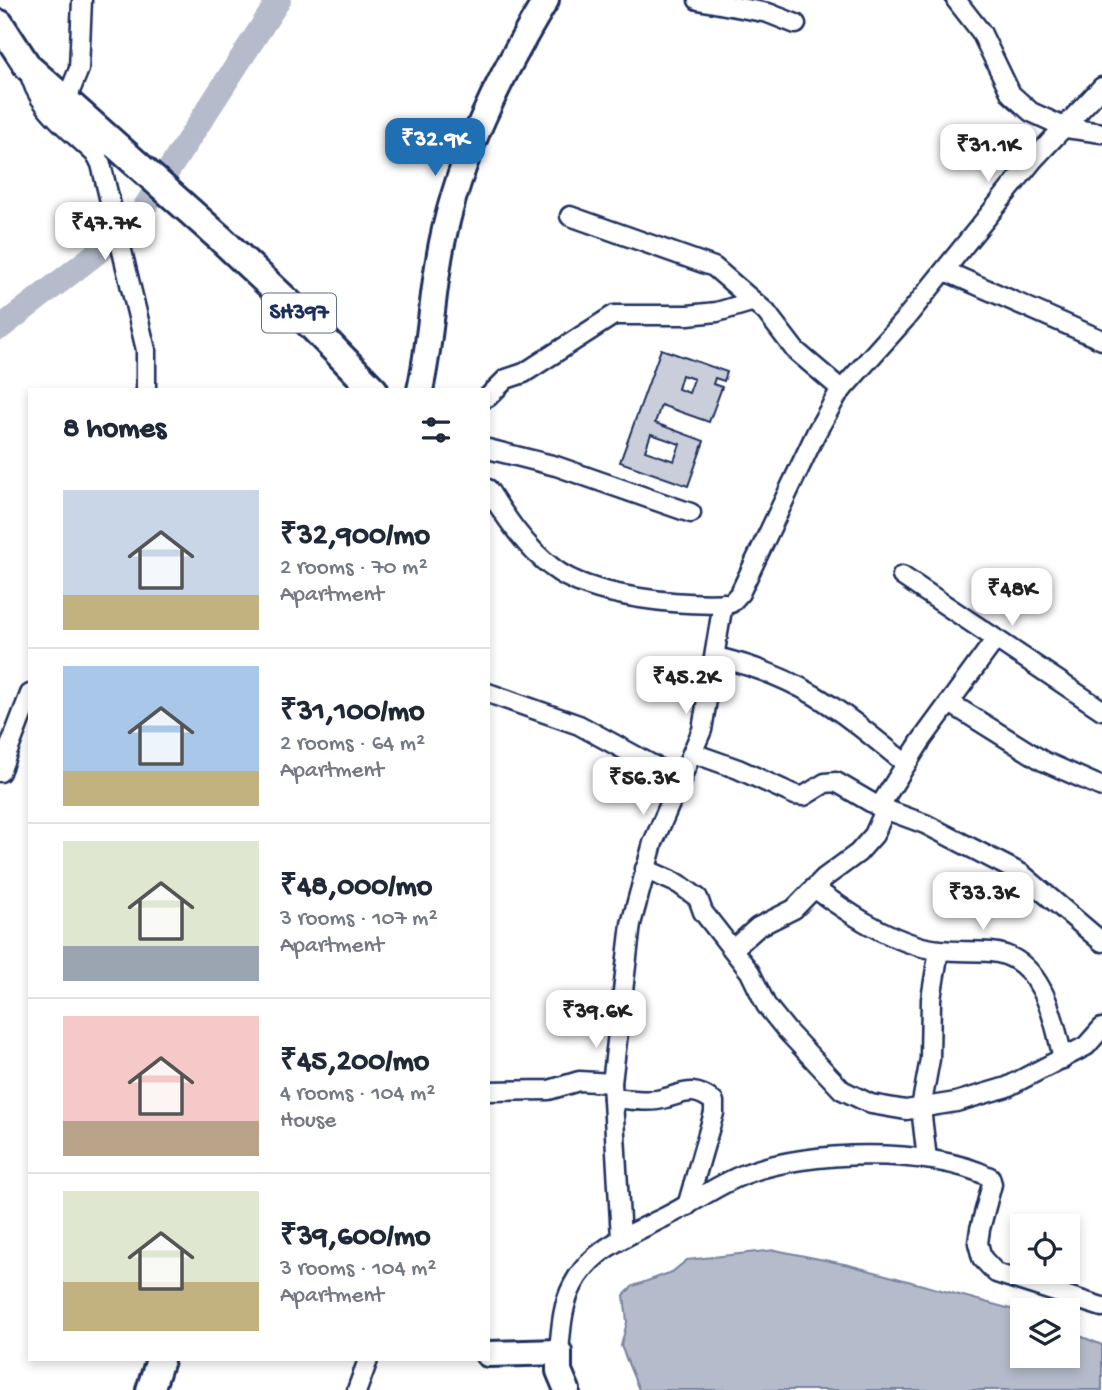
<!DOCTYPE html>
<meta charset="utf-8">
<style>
body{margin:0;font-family:"Gochi Hand",sans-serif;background:#f2f2f3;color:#1f2937;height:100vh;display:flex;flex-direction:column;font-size:26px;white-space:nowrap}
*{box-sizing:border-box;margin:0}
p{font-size:23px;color:#747a83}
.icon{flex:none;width:38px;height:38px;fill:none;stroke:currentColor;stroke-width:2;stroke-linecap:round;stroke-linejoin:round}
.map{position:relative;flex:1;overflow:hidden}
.details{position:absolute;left:28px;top:388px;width:462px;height:973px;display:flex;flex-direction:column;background:#fff;border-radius:0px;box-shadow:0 4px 10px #0003}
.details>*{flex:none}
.tools{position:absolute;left:1010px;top:1214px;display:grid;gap:14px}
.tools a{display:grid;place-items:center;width:70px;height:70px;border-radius:0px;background:#fff;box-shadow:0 4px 10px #0003;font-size:35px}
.price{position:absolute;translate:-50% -60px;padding:0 16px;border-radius:14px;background:#fff;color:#222;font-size:23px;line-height:46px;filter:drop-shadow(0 2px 4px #0008)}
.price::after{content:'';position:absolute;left:50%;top:42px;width:21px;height:16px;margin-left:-10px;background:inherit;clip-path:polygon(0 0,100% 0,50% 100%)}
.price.current{background:#1f6fb2;color:#fff}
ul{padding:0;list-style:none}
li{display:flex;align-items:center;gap:21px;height:175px;padding:0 35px}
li+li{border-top:2px solid #e0e1e3}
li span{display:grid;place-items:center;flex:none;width:196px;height:140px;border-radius:0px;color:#555}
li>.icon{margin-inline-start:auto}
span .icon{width:84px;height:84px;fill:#fffc;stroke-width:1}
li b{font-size:30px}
h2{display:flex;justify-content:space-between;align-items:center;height:84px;padding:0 35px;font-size:30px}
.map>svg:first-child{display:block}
.water{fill:#b5bbca;stroke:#77839f;stroke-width:2}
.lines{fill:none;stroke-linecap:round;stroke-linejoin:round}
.river{stroke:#b5bbca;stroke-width:24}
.building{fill:#caceda;stroke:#1b2f5e;stroke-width:2;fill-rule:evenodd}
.minor-casing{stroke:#1b2f5e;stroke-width:23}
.secondary-casing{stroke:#1b2f5e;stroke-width:30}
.primary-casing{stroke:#1b2f5e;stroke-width:32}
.minor{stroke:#fff;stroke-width:18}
.secondary{stroke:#fff;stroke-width:24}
.primary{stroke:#fff;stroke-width:26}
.labels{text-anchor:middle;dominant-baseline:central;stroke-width:6;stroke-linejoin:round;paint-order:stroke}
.shield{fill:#fff;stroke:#5f6d8e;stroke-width:2}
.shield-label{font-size:23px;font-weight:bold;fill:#1b2f5e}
</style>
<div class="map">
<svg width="1102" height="1390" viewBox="0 0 1102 1390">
<rect width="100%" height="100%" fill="#fff"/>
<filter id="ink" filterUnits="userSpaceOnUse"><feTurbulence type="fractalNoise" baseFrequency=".0143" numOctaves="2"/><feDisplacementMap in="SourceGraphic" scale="14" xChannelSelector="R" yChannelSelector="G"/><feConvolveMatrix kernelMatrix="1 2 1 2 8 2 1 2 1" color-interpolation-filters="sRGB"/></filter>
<g filter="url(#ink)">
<!-- water -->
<polygon class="water" points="775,1250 849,1265 1022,1312 1022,1356 1068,1356 1068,1331 1102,1345 1102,1390 639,1390 621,1346 627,1322 624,1295 633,1286 672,1272 687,1260"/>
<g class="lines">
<!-- river -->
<polyline class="river" points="0,328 133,225 279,0"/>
</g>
<!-- building -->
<path class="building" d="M661,349L727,372L724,381L715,378L713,384L722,387L709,422L661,405L655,423L704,441L688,486L620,462ZM682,375L694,379L689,393L678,389ZM651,434L680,444L674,461L645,451Z"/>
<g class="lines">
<!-- minor casing -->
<g class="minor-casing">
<g id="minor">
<polyline points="698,0 768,13 796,24"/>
<polyline points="956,0 981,32 1011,94 1031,112 1066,128 1102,133"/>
<path d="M29,69C35,107 71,130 97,156L101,164L146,350V390"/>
<polyline points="66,101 79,69 82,0"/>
<polyline points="570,216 714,267 766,312 795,350 842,390"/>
<polyline points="945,271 1102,340"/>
<polyline points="488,397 506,379 524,373 614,315 688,315 717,312 751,302"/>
<polyline points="488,449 556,466 691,513"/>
<path d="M488,489C506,518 526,548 553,568C591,598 685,606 731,603L740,593L816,433L838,394L905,319L1034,159L1102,87"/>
<polyline points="902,576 1102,710"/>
<path d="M716,657C802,677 840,710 906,764"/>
<polyline points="488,693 579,725 682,781"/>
<polyline points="950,703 1043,761 1102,787"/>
<polyline points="693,753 738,769 795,795 804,796 825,783 836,782 879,807 925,824 1022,874 1102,942"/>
<polyline points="0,772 30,694"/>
<polyline points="879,807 921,741 995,640"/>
<polyline points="645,869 679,884 698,898 703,912 750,972 766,1005 787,1031 842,1090 871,1104 906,1110 956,1102 1007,1087 1086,1046 1102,1028"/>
<path d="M814,888C847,912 882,936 922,947C945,953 967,950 991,952C1042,956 1054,1019 1063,1059"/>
<polyline points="733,949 758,927 794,909 824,878 858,853 874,835 886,808"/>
<polyline points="488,1091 549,1090 579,1081 612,1083"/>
<path d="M613,1098C627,1099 644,1102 657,1100C681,1096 691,1083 714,1102V1113L687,1206"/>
<polyline points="927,1159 921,1108 930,1059 931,999 939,950"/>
<polyline points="621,1238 612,1083 631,924 653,843 702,730 723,603"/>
<path d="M559,1352C561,1330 562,1305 573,1285C591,1249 631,1234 665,1217C692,1204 716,1185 745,1174C807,1150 930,1147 990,1177L992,1184L980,1229L978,1243L982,1258L996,1273L1102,1307"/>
<polyline points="357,1390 368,1360"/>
</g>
</g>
<!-- secondary casing -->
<g class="secondary-casing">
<g id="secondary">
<path d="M420,390C431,342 432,292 442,243C460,155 500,76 546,0"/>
<polyline points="488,1354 559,1352 559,1371 567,1390"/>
</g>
</g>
<!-- primary casing -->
<g class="primary-casing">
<g id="primary">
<polyline points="0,24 28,67 221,239 291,305 374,390"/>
<polyline points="150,1390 160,1360"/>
</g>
</g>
<!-- minor -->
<use href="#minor" class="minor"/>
<!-- secondary -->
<use href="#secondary" class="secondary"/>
<!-- primary -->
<use href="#primary" class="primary"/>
</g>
</g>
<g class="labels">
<!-- shield labels -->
<rect class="shield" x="262" y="293.5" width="74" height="39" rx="5"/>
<g class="shield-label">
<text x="299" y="313">SH397</text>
</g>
</g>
</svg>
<div class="tools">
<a><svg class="icon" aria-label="locate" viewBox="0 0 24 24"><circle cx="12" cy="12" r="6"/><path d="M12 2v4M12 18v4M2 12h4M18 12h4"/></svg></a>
<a><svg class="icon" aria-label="layers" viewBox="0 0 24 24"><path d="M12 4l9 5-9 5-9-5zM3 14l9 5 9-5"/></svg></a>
</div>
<b class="price current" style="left:435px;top:178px">₹32.9K</b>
<b class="price" style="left:988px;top:184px">₹31.1K</b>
<b class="price" style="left:105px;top:262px">₹47.7K</b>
<b class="price" style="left:1012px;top:628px">₹48K</b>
<b class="price" style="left:686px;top:716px">₹45.2K</b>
<b class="price" style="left:643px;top:817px">₹56.3K</b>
<b class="price" style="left:983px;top:932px">₹33.3K</b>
<b class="price" style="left:596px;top:1050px">₹39.6K</b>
<section class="details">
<h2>8 homes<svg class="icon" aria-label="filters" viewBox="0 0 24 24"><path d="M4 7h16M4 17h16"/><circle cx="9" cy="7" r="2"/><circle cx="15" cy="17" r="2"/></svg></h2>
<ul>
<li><span style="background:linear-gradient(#c9d6e8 75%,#c2b280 0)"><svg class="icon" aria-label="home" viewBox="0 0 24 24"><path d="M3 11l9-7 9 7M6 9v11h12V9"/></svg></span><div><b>₹32,900/mo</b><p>2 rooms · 70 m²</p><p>Apartment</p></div></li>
<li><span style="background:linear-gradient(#a9c7e8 75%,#c2b280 0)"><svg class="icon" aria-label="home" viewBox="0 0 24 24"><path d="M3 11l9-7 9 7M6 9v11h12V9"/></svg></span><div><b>₹31,100/mo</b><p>2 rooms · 64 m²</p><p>Apartment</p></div></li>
<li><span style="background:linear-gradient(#dfe7d0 75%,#9aa5b1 0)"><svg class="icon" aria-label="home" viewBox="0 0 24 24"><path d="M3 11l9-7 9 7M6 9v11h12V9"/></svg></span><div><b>₹48,000/mo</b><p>3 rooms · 107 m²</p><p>Apartment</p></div></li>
<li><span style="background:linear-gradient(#f6c9c9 75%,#b9a48a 0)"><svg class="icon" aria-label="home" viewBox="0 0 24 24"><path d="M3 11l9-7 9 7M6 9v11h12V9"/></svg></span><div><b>₹45,200/mo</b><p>4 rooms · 104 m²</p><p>House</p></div></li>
<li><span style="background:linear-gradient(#dfe7d0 65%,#c2b280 0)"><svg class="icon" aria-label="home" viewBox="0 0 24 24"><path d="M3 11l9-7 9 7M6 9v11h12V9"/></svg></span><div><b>₹39,600/mo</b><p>3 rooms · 104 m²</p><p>Apartment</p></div></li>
</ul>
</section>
</div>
